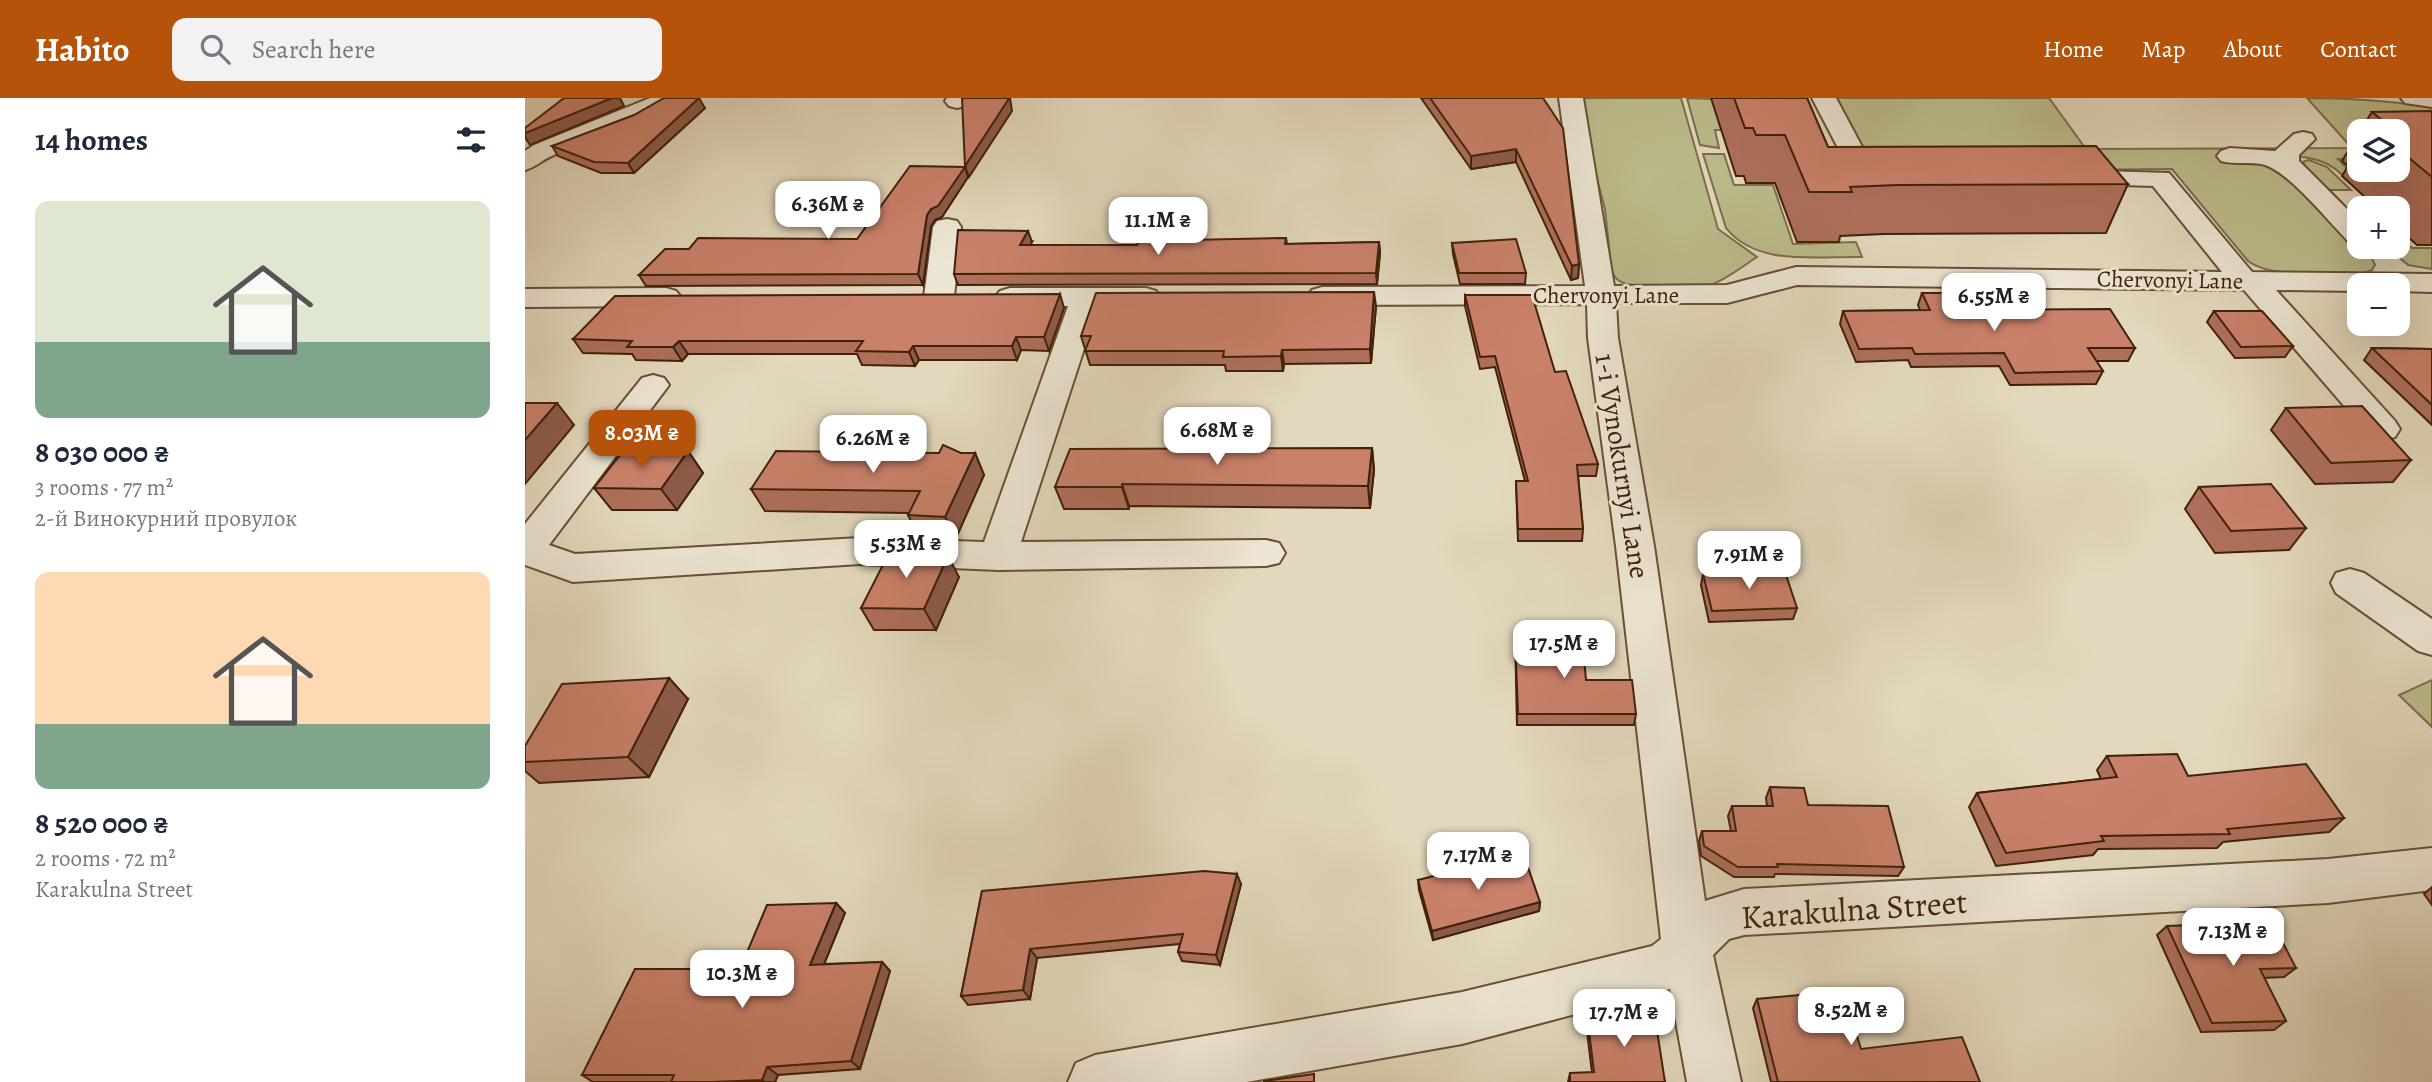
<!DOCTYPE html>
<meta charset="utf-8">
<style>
body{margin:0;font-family:Alegreya,serif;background:#f2f2f3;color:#1f2937;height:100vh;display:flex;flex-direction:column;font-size:26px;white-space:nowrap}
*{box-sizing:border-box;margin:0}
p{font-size:23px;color:#747a83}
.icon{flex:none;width:38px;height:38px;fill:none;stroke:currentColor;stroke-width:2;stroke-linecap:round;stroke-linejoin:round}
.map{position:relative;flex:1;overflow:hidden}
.side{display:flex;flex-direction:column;background:#fff;width:525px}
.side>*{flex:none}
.tools{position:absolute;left:1822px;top:21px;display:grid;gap:14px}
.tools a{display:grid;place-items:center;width:63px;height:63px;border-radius:14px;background:#fff;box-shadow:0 7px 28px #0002;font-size:35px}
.price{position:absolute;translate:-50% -60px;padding:0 16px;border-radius:14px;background:#fff;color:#222;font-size:23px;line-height:46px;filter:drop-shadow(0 2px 4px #0008)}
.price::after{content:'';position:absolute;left:50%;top:42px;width:21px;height:16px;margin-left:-10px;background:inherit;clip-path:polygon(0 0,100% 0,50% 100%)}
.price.selected{background:#b45309;color:#fff}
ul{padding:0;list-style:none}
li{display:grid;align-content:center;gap:14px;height:371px;padding:0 35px}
li span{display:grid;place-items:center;height:217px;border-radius:14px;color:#555}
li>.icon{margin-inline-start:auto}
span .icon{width:126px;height:126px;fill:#fffc;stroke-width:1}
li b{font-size:30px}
h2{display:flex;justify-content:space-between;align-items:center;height:84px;padding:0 35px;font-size:30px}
header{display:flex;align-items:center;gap:42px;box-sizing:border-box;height:98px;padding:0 35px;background:#b45309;color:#fff}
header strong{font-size:33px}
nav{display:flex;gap:38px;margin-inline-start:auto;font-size:24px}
.search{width:490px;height:63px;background:#f2f2f3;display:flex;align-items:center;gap:18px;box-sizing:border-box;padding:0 24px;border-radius:14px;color:#747a83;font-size:26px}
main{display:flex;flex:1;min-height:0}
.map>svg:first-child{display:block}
.green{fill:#bcbc8c;stroke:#7e6e4a;stroke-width:2}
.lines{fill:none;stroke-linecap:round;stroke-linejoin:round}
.minor-casing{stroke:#694f36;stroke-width:4}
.minor{fill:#ede6d4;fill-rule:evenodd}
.wall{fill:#ae6f5b;stroke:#402109;stroke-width:2}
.shaded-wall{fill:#8d5a4a;stroke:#402109;stroke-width:2}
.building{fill:#ca816a;stroke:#402109;stroke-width:2}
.labels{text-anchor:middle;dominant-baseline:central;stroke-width:6;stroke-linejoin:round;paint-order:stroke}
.far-street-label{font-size:23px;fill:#402109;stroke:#ede6d4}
.street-label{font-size:28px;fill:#402109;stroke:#ede6d4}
.near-street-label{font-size:33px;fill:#402109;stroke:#ede6d4}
</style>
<header>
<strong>Habito</strong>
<div class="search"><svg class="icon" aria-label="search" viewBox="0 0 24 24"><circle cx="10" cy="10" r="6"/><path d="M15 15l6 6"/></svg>Search here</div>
<nav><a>Home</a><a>Map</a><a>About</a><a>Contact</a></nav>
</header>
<main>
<section class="side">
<h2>14 homes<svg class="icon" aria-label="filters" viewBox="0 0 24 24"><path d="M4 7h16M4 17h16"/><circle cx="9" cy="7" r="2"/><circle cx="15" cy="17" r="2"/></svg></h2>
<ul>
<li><span style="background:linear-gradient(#dfe7d0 65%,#7fa58c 0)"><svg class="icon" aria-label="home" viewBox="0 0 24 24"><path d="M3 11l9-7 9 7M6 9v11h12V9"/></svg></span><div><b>8 030 000 ₴</b><p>3 rooms · 77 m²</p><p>2-й Винокурний провулок</p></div></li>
<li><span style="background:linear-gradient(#ffd9b3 70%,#7fa58c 0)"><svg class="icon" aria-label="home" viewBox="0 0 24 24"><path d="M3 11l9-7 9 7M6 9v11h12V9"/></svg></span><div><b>8 520 000 ₴</b><p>2 rooms · 72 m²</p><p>Karakulna Street</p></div></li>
</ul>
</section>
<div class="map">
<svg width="1907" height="984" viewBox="0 0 1907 984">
<rect width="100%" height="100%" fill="#e3d8bd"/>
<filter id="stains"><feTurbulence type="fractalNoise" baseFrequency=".00286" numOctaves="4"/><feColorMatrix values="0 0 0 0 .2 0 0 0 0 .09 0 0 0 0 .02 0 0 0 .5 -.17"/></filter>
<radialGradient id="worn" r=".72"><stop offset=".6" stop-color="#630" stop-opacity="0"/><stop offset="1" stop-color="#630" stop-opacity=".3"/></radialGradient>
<!-- green -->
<g class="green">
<path d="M1057,0H1156L1193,131L1232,159C1218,168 1201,182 1185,187C1169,192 1106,192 1093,182C1088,178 1087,174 1086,168L1080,111L1072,81Z"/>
<polygon points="1162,0 1187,1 1197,32 1190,32 1194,50 1175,47"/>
<path d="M1311,0H1524L1561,51L1827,50L1782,0C1824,0 1865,3 1907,9V73L1872,33H1834V61H1813L1828,76H1816C1788,48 1740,61 1704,63C1715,65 1727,60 1736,63C1772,74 1820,134 1847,160L1850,167L1847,172L1839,175C1809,175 1746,181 1723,163L1647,71L1417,73L1354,66L1334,46Z"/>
<path d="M1178,56H1199L1209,87H1248L1268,146L1331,144L1337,159C1293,158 1232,169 1201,130Z"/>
<polygon points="1784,62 1802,69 1826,92 1803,92 1778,67 1779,63"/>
<polygon points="1873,137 1887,150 1907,150 1907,171 1883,167 1865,152 1872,149"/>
<polygon points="1907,582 1907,629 1874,597"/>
</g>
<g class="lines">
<!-- minor casing -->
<g class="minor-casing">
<g id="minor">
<path d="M125,0H152C135,24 58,43 29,57C18,61 11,69 0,72V53L9,47Z"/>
<polygon points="422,0 458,0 454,5 432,10 424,8 420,3"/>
<polygon points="1034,0 1058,0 1089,188 1202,187 1271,169 1697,174 1628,88 1536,85 1532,80 1536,75 1545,72 1644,75 1727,174 1907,176 1907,194 1872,193 1872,187 1834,187 1834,193 1751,192 1870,323 1875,331 1870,339 1858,342 1846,339 1719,192 1272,187 1202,205 1091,205 1093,240 1129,448 1180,803 1219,791 1803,761 1907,750 1907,792 1803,805 1219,837 1204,841 1188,857 1216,984 1162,984 1145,891 937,946 722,984 543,984 551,965 570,957 937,894 1127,848 1136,841 1091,448 1063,240 1062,206 797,207 787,204 782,198 787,192 797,189 1060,188"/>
<path d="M1287,0H1311L1343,60C1352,69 1369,69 1376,79L1372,84C1355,89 1336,81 1323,69Z"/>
<polygon points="1876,0 1907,0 1907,9 1880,5"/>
<path d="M1778,34L1787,36L1790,41L1774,57V63L1834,123V146L1824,144C1804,124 1765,75 1740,67C1726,63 1710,67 1696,63L1692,58L1696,53L1705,50L1750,53L1769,36Z"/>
<polygon points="422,121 432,123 436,129 429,199 424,205 414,208 404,205 399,199 408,129 412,123"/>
<polygon points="141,190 151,193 156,199 151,205 141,208 0,209 0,191"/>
<polygon points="485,190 621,190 631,193 636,199 631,205 621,208 573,208 496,444 741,442 754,445 760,455 754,465 741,468 473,472 335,466 48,484 0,467 0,426 117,280 128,277 139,280 144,287 24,447 50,456 335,440 459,444 543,208 485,208 475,205 470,199 475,193"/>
<polygon points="1825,471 1839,475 1907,521 1907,557 1893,553 1811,495 1806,485 1811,475"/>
</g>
</g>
<!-- minor -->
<use href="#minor" class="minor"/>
</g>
<!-- wall -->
<g class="wall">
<polygon points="896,0 1018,0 1054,166 1053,180 1046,182 991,64 946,71"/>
<polygon points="1186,0 1282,0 1303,49 1603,86 1581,135 1359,136 1315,138 1314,144 1272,144 1250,85 1221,85 1219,78 1211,78"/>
<polygon points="180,10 109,75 76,75 33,58 27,48"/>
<polygon points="1847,14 1907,14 1907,147 1892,147 1872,129 1872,110 1852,110 1817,78 1823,68 1817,63 1834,35 1834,72 1872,72 1872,33 1835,33"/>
<polygon points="443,79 417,119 410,122 406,128 398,187 121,188 114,177 332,141"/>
<polygon points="761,140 762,146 854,144 855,155 852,186 433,187 429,176 507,144 505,147 612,147"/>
<polygon points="927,145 1001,175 1000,186 935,186 928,156"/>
<polygon points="1397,195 1454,212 1610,250 1603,263 1571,263 1578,273 1571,286 1485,287 1474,268 1386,269 1383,262 1331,264 1315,226 1318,213 1395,212 1393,207"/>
<polygon points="940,197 1030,274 1073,366 1071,378 1053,378 1058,431 1057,443 993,443 991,383 1000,383 970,269 955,271 940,208"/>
<polygon points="851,208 846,265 759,266 758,273 701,273 700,267 565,267 556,238"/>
<polygon points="539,210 524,253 496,252 492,262 394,262 390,268 337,267 332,256 163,256 157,263 111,262 107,256 58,255 48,241"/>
<polygon points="1689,213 1768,248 1760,259 1710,260 1682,224"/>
<polygon points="1847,250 1907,251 1907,327 1839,262"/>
<polygon points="1761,310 1886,362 1868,384 1790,386 1746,332"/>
<polygon points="847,350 849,372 845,410 604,408 604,411 539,411 530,389"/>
<polygon points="163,353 178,375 152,412 87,412 69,390"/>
<polygon points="436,355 450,355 459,377 431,440 394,439 383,417 384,415 240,413 226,391"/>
<polygon points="1674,389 1781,430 1764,452 1690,455 1660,411"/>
<polygon points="409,458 434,479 411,532 349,532 336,510"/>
<polygon points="1178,476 1272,510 1268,521 1184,524 1176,487"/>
<polygon points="990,537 1061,582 1111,616 1109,627 992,627"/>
<polygon points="163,601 124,679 14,685 0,673 0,648"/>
<polygon points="1582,658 1663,678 1819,720 1804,734 1698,744 1692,750 1573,751 1568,757 1471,768 1444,709 1452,695 1576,681 1572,672"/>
<polygon points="1245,689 1283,707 1379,769 1373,778 1250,776 1249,779 1209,779 1176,758 1174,743 1177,733 1206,733 1203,718 1207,708 1242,708 1241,700"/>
<polygon points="893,782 1015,804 1014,813 908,842 894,792"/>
<polygon points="716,786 695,867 657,863 653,854 655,846 512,860 505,901 443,907 436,898 457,793"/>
<polygon points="1907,789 1907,807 1899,796"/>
<polygon points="311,805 320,815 299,866 357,864 365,873 335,971 253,977 250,984 68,984 57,977"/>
<polygon points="1642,828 1771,870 1759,879 1739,880 1761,923 1749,932 1676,934 1632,837"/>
<polygon points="1232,901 1336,951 1455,984 1246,984 1228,910"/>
<polygon points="1062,917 1140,984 1043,984 1045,975 1067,975 1061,925"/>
</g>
<!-- shaded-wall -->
<g class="shaded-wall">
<polygon points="87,0 95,0 99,8 5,47 0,39 0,35"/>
<polygon points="174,0 180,10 109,75 103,65"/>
<polygon points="483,0 485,0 487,13 444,79 440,68"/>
<polygon points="991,51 991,64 946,71 946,58"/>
<polygon points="440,69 443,79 417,119 410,122 406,128 398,187 393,176 402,117"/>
<polygon points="503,133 507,144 499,158 495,147"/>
<polygon points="854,144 855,155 852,186 851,175"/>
<polygon points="1054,166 1053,180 1046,182 1047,168"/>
<polygon points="849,194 851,208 846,265 845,251"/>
<polygon points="535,196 539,210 524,253 519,239"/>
<polygon points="491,239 496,252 492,262 487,248"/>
<polygon points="154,243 163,256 157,263 148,249"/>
<polygon points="388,248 394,262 390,268 384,254"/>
<polygon points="757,252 759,266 758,273 756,258"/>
<polygon points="32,305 49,327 0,386 0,342"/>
<polygon points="847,350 849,372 845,410 843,388"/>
<polygon points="163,353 178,375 152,412 136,391"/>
<polygon points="450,355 459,377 431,440 420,419"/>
<polygon points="597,386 604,408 604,411 597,389"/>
<polygon points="405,450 416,472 402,457"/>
<polygon points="423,458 434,479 411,532 399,511"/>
<polygon points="144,580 163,601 124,679 103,659"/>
<polygon points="712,776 716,786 695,867 691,857"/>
<polygon points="1015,804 1014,813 908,842 907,833"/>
<polygon points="311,805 320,815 295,876 285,867"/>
<polygon points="505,851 512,860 505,901 498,892"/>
<polygon points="357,864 365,873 335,971 326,963"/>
<polygon points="242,969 253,977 250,984 240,984 237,982"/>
</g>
<!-- building -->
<g class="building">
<polygon points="39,0 87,0 0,35 0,30"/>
<polygon points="139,0 174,0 103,65 69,64 27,48 109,17"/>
<polygon points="440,0 483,0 483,2 440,68 437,1"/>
<polygon points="905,0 1018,0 1038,30 1054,166 1047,168 991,51 946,58"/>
<polygon points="1209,0 1282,0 1303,49 1571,48 1603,86 1373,87 1325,89 1327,94 1284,94 1260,37 1231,37 1228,30 1220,30"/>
<polygon points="1906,13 1907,14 1907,79 1872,50 1872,33 1852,33 1846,28 1864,28 1847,14"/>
<polygon points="385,68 440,69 413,108 406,111 402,117 393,176 114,177 140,151 164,151 173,140 332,141"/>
<polygon points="433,132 503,133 495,147 612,147 614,143 761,140 760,146 854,144 851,175 429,176"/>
<polygon points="991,141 1001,175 934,175 927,145"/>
<polygon points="849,194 845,251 757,252 756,258 698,259 699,253 560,253 566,238 556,238 571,195"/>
<polygon points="1397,195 1444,195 1454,212 1585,211 1610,250 1563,250 1578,273 1490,275 1479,255 1390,256 1387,250 1334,251 1318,213 1405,212"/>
<polygon points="535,196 519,239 491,239 487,248 388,248 384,254 331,253 338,243 154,243 148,249 102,249 107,243 48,241 90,198"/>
<polygon points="940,197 1007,197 1030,274 1041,273 1073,366 1052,367 1058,431 993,431 991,383 1003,383 970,258 955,259"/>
<polygon points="1689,213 1737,213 1768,248 1716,249"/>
<polygon points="1847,250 1907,251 1907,307"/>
<polygon points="0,305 32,305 0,342"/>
<polygon points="1837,308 1886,362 1806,365 1761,310"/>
<polygon points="418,347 436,355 450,355 420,419 383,417 395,393 226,391 251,353 414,355"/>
<polygon points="847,350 843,388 597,386 597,389 530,389 545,351"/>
<polygon points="99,352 163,353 136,391 69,390"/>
<polygon points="1746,386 1781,430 1706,433 1674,389"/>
<polygon points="367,449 405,450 402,457 423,458 399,511 336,510"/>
<polygon points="1260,474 1272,510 1187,513 1178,476"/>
<polygon points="990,537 1057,538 1061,582 1107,582 1111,616 993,616"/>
<polygon points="144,580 103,659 0,664 0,648 37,586"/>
<polygon points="1652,656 1663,678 1781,666 1819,720 1702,731 1705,736 1576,738 1579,743 1481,755 1452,695 1592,679 1582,658"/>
<polygon points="1245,689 1279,690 1283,707 1363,708 1379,769 1252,766 1253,769 1213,769 1179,748 1177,733 1211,733 1207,708 1248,708"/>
<polygon points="998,755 1015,804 907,833 893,782"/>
<polygon points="679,773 712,776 691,857 653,854 658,836 505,851 498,892 436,898 457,793"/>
<polygon points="311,805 285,867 357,864 326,963 242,969 237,982 187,984 146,984 149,977 57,977 110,871 215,871 242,807"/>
<polygon points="1747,824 1771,870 1735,871 1761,923 1687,925 1642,828"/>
<polygon points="1318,893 1336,951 1437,939 1455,984 1253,984 1232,901"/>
<polygon points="1129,913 1140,984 1045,984 1045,975 1069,974 1062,917"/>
<polygon points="789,976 789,984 739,984 739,983"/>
</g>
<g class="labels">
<!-- far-street labels -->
<g class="far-street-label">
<text transform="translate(1645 182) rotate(1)">Chervonyi Lane</text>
<text x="1081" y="197">Chervonyi Lane</text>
</g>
<!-- street labels -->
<g class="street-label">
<text transform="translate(1097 368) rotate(81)">1-i Vynokurnyi Lane</text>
</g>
<!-- near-street labels -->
<g class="near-street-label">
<text transform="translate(1329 811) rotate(-4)">Karakulna Street</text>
</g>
</g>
<rect width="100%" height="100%" filter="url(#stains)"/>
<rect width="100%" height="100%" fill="url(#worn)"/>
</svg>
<div class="tools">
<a><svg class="icon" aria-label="layers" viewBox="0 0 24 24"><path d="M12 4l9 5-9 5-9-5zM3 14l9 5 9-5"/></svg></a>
<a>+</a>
<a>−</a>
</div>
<b class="price" style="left:303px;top:143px">6.36M ₴</b>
<b class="price" style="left:633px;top:159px">11.1M ₴</b>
<b class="price" style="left:1469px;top:235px">6.55M ₴</b>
<b class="price" style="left:692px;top:369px">6.68M ₴</b>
<b class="price selected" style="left:117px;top:372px">8.03M ₴</b>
<b class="price" style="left:348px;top:377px">6.26M ₴</b>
<b class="price" style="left:381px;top:482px">5.53M ₴</b>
<b class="price" style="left:1224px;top:493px">7.91M ₴</b>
<b class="price" style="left:1039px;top:582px">17.5M ₴</b>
<b class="price" style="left:953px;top:794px">7.17M ₴</b>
<b class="price" style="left:1708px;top:870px">7.13M ₴</b>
<b class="price" style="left:217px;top:912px">10.3M ₴</b>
<b class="price" style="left:1326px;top:949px">8.52M ₴</b>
<b class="price" style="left:1099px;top:951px">17.7M ₴</b>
</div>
</main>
